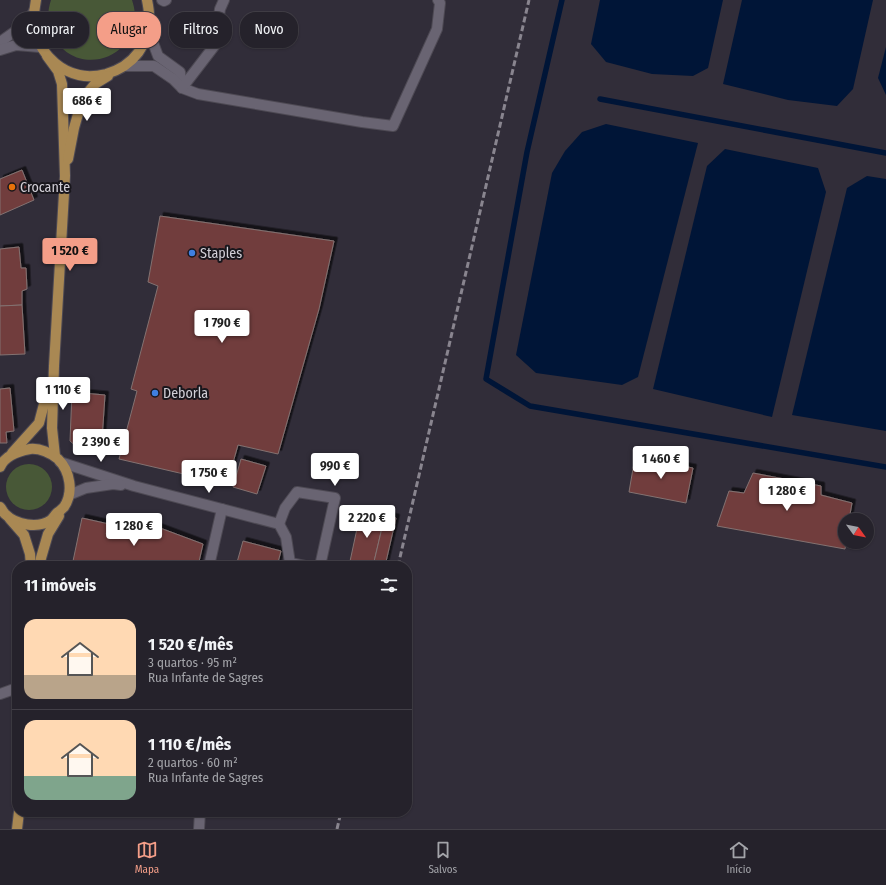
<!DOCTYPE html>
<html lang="pt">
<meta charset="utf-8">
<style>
body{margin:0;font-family:"Fira Sans Condensed",sans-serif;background:#312f37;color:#f1f3f6;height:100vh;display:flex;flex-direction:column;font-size:15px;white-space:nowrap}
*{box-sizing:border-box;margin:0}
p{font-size:13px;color:#a3a4a9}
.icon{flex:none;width:22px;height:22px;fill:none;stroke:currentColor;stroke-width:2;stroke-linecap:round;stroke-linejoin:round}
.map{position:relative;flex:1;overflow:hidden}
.sheet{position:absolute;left:12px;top:561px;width:400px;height:256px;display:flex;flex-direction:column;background:#25222b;border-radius:16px;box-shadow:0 1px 3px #0004,0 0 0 1px #423f47}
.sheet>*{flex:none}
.banner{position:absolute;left:12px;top:12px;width:400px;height:36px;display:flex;gap:8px}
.needle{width:26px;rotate:123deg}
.controls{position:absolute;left:838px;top:513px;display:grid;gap:8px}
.controls a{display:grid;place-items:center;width:36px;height:36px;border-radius:50%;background:#25222b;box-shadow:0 1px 3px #0004,0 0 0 1px #423f47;font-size:20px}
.price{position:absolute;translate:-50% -34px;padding:0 9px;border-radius:4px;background:#fff;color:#222;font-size:13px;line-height:26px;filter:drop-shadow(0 1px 2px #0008)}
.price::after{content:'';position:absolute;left:50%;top:24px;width:12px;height:9px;margin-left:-6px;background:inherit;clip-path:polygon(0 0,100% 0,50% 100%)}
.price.current{background:#f49e88;color:#111}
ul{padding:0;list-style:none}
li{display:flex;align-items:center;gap:12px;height:100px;padding:0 12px}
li+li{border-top:1px solid #423f47}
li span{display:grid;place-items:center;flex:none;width:112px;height:80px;border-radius:12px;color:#555}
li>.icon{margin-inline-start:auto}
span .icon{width:48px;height:48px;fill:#fffc;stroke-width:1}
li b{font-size:17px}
h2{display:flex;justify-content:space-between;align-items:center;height:48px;padding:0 12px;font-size:17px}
.tag{padding:0 14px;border-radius:16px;background:#25222b;box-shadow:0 1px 3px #0004,0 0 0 1px #423f47;font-size:14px;line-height:36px}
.tag.current{background:#f49e88;color:#111}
.menu{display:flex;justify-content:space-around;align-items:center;height:56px;border-top:1px solid #423f47;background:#25222b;font-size:11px;color:#a3a4a9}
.menu a{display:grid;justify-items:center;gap:2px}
.menu .current{color:#f49e88}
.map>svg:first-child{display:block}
.green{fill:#485837}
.water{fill:#001537}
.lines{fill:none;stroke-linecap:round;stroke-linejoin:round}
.stream{stroke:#001537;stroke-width:5.5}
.building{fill:#713d3d;stroke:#837271;filter:url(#shadow)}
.minor-casing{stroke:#4d4953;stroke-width:12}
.major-casing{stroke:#4d4953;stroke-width:12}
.minor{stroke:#696472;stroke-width:10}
.major{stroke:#a98853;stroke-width:10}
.rail{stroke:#89858f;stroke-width:3;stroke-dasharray:6 3;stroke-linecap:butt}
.food-dot{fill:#e8710a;stroke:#18161c;stroke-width:1.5}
.shop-dot{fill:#3f7fe0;stroke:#18161c;stroke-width:1.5}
.labels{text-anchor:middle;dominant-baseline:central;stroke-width:4;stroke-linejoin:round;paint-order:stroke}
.poi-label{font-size:14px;fill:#d2cfd7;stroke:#18161c;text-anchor:start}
</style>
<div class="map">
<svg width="886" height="829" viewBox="0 0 886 829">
<defs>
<filter id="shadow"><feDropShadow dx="3.5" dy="-3.5" stdDeviation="0" flood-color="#0009"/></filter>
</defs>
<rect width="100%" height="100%" fill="#312d39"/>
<!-- green -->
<g class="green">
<path d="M51,0H132C135,9 136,18 134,27C133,34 128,41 124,45C103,68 66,64 53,35C47,24 47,12 51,0Z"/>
<circle cx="29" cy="487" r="23"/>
</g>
<!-- water -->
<g class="water">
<polygon points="600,0 723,0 708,68 693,76 652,74 606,62 591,44"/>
<polygon points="742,0 873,0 853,89 837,106 788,100 723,84"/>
<polygon points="886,47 886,95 878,78"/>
<polygon points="606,124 698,143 638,377 622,385 536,373 516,355 552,173 565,151 582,132"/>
<polygon points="725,149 818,168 826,192 772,417 653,389 707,166"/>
<polygon points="867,176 886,179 886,431 792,415 847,188"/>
</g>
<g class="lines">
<!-- stream -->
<g class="stream">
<polyline points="562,0 527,152 486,379 530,406 886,467"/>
<polyline points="600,99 886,153"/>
</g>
</g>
<!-- building -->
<g class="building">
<polygon points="22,170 34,200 0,215 0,179"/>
<polygon points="160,216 334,241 319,309 278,454 238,445 227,484 119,459 137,391 131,389 158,286 148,282"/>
<polygon points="19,247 21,268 26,268 27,289 22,291 22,305 0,306 0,249"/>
<polygon points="22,305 25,354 0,355 0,306"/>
<polygon points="10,388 14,431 6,432 7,443 0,443 0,389"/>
<polygon points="72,392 105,395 101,454 77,447 70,441"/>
<polygon points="635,457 693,468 686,503 629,492"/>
<polygon points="241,459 266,466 257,494 233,487"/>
<polygon points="753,473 821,486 821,495 852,503 849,520 845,520 845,542 846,542 845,549 717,526 729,491 744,493"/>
<polygon points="361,510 385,515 373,566 349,566"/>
<polygon points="385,515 396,518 385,566 373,566"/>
<polygon points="82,518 109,524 106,534 129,538 136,519 203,544 198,566 129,566 125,565 124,566 72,566"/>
<polygon points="243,541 281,551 277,566 236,566"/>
</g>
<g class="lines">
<!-- minor casing -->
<g class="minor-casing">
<g id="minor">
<polyline points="162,0 164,1 166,0"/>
<polyline points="148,29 158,56 180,72 182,88"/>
<polyline points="0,42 27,23 34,11"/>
<polyline points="0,50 16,45 40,47"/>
<polyline points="125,66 154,66 173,79 182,88 198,94 362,122 393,126 437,29 440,3 438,0"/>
<polyline points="182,88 215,45 220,9 224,0"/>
<polyline points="60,462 134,486 279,524 286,537 290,563 305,566"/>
<polyline points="69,495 86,488 113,484 121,485"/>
<polyline points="279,524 285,508 297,492 335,498 320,566"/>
<polyline points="209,566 222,509"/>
<polyline points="0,694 17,688"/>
<polyline points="199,829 200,812"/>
</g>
</g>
<!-- major casing -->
<g class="major-casing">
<g id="major">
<path d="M36,0C31,25 35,46 55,63C62,69 70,73 79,75C88,77 98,76 106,74C134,66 150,44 149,15C149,10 148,5 147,0"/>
<polyline points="47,56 58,71 62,84 65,176 54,366 52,428 55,456"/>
<polyline points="68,159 74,128 82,100 95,84 108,76"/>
<polyline points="12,453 39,423 49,385"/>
<path d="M0,467C5,455 19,451 30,449C40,448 51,453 58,459C70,471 74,492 64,507C62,509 60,511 57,513C55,515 53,518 51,520C38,529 16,525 5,514C3,512 2,509 0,507"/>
<polyline points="10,519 24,535 30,554 31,566"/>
<polyline points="40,566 41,558 48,534 59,516"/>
<polyline points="17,829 19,812"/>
</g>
</g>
<!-- minor -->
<use href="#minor" class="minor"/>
<!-- major -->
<use href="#major" class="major"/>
<!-- rail -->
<g class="rail">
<polyline points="398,566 529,0"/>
<polyline points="337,829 341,812"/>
</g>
</g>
<!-- markers -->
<circle class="food-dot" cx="12" cy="187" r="4"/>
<g class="shop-dot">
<circle cx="192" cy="253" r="4"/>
<circle cx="155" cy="393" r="4"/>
</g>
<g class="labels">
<!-- poi labels -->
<g class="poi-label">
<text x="20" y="187">Crocante</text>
<text x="200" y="253">Staples</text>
<text x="163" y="393">Deborla</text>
</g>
</g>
</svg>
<div class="controls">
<a><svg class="needle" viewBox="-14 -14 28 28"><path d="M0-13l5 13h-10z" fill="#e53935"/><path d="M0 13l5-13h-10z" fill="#a3a4a9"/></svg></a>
</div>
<b class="price" style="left:87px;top:122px">686 €</b>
<b class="price current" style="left:70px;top:272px">1 520 €</b>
<b class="price" style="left:222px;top:344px">1 790 €</b>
<b class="price" style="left:63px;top:411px">1 110 €</b>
<b class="price" style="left:101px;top:463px">2 390 €</b>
<b class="price" style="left:661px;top:480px">1 460 €</b>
<b class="price" style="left:335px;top:487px">990 €</b>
<b class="price" style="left:209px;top:494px">1 750 €</b>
<b class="price" style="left:787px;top:512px">1 280 €</b>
<b class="price" style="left:367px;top:539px">2 220 €</b>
<b class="price" style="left:134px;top:547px">1 280 €</b>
<div class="banner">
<a class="tag">Comprar</a>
<a class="tag current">Alugar</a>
<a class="tag">Filtros</a>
<a class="tag">Novo</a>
</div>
<section class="sheet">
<h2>11 imóveis<svg class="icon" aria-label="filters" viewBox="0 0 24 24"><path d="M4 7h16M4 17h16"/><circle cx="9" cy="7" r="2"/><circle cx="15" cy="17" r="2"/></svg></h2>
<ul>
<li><span style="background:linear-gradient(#ffd9b3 70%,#b9a48a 0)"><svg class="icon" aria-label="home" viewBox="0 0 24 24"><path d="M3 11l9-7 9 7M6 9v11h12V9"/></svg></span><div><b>1 520 €/mês</b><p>3 quartos · 95 m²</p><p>Rua Infante de Sagres</p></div></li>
<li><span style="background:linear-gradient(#ffd9b3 70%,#7fa58c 0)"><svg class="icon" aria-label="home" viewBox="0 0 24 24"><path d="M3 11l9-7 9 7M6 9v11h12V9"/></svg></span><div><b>1 110 €/mês</b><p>2 quartos · 60 m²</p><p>Rua Infante de Sagres</p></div></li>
</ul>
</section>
</div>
<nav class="menu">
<a class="current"><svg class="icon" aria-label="map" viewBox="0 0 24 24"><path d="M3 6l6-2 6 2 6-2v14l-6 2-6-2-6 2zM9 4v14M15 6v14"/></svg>Mapa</a>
<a><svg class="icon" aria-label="saved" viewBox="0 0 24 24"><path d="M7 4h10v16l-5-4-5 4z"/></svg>Salvos</a>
<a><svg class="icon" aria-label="home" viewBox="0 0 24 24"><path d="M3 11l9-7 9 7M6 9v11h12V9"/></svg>Início</a>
</nav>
